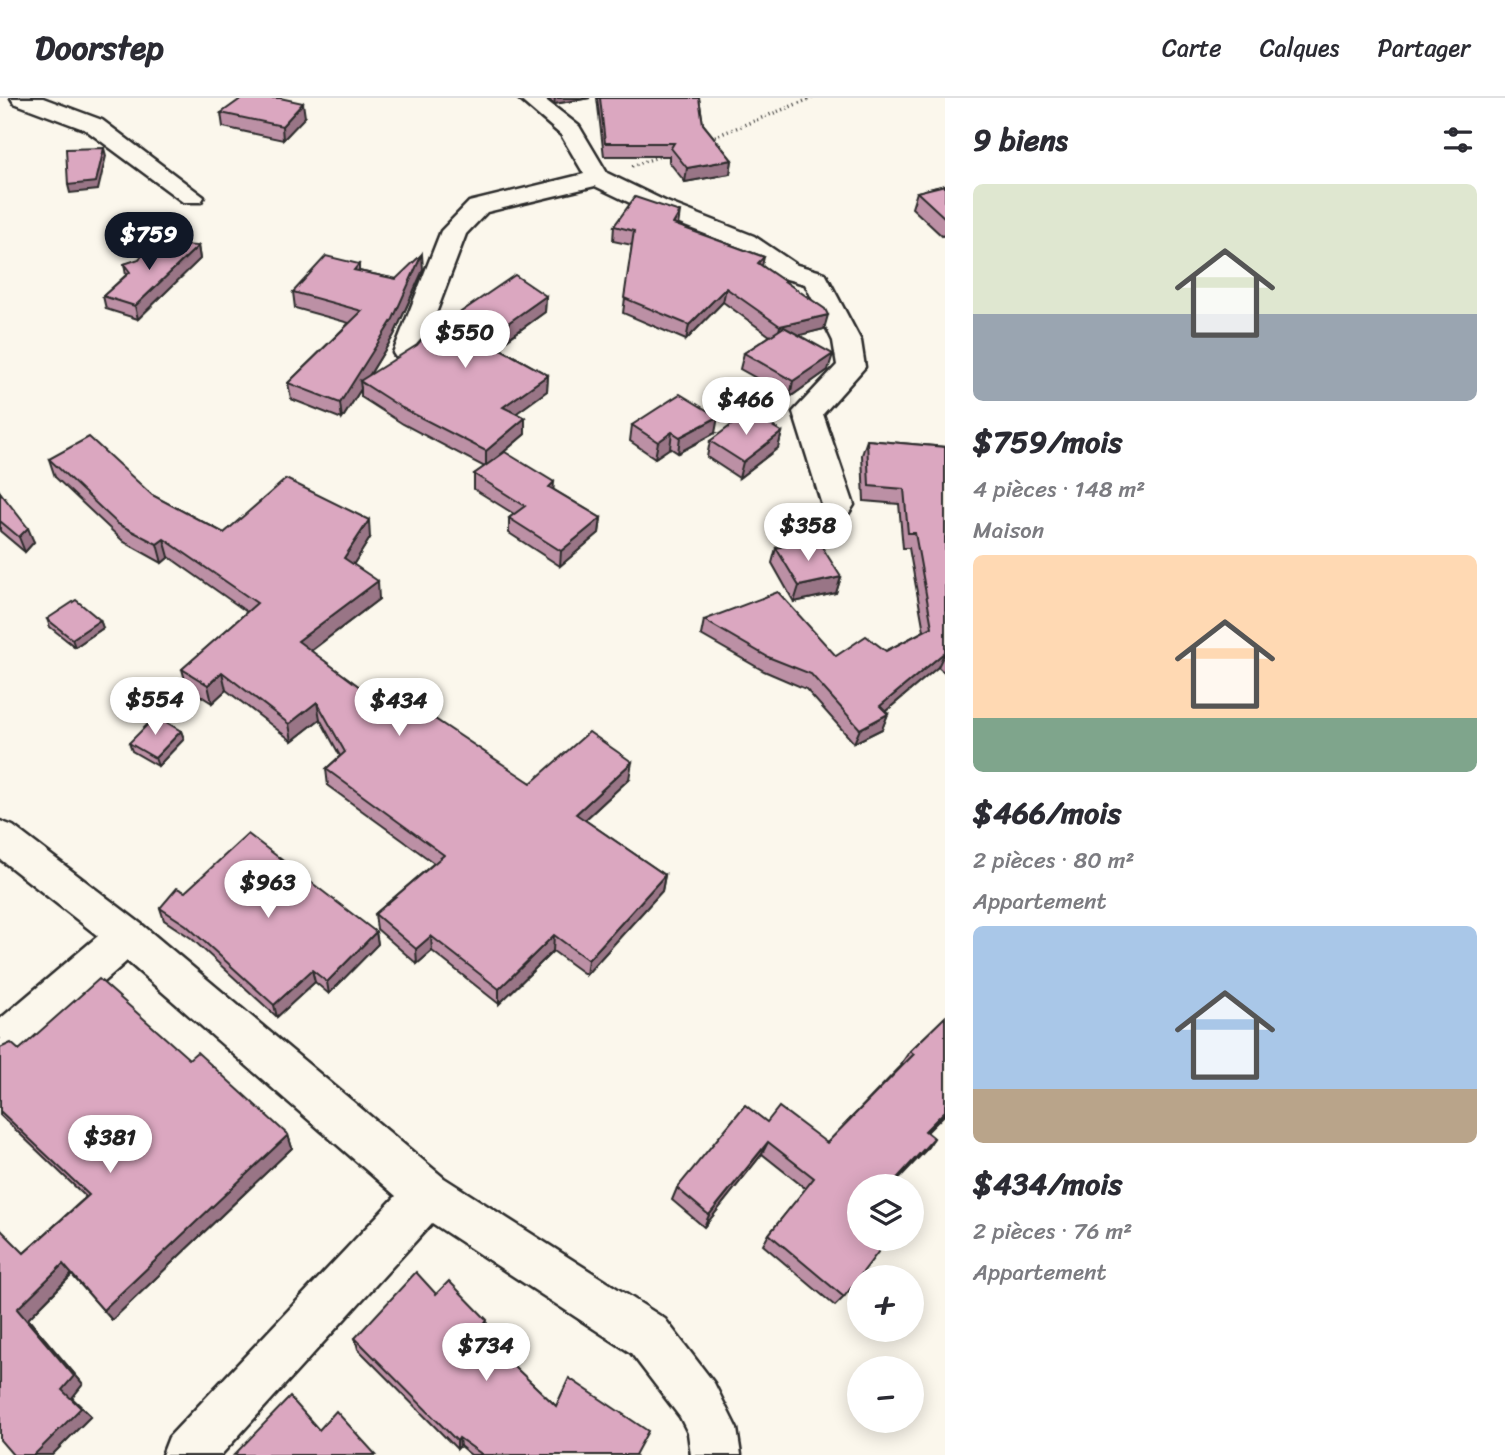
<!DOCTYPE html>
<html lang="fr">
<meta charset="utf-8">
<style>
body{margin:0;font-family:Sriracha,sans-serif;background:#f7f7f7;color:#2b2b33;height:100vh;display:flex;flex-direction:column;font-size:26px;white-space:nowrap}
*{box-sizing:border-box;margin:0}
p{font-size:23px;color:#7c7c81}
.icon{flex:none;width:38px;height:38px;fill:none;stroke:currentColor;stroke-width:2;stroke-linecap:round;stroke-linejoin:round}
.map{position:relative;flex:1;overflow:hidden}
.drawer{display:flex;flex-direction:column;background:#fff;width:560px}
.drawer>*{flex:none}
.fabs{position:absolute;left:847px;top:1076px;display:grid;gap:14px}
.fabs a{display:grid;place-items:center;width:77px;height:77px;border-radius:50%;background:#fff;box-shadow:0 4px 18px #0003;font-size:35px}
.price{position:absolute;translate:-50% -60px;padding:0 16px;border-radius:24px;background:#fff;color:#222;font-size:23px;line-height:46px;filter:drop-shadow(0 2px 4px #0008)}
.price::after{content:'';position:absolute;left:50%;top:42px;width:21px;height:16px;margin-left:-10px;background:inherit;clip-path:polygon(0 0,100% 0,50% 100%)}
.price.selected{background:#111827;color:#fff}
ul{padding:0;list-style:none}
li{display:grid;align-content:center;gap:14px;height:371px;padding:0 28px}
li span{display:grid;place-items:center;height:217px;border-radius:10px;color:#555}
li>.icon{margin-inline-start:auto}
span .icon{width:126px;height:126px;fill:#fffc;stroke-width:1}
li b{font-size:30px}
h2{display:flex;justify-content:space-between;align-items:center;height:84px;padding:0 28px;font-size:30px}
header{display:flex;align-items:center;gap:42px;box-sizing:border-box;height:98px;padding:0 35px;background:#fff;border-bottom:2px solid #e1e1e2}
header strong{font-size:33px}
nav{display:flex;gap:38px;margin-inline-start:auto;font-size:24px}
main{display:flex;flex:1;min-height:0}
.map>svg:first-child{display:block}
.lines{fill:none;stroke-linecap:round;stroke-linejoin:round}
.minor-casing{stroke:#2b2b2b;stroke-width:5}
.path{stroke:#2b2b2b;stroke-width:3.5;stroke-dasharray:1 3.5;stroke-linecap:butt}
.minor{fill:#fbf7ec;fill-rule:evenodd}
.wall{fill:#bc90a5;stroke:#2b2b2b;stroke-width:2}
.shaded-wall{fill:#997586;stroke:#2b2b2b;stroke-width:2}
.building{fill:#dba7c0;stroke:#2b2b2b;stroke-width:2}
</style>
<header>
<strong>Doorstep</strong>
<nav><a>Carte</a><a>Calques</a><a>Partager</a></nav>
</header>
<main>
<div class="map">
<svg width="945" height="1357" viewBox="0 0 945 1357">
<rect width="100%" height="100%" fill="#fbf7ec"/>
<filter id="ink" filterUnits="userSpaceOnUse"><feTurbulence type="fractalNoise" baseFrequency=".0143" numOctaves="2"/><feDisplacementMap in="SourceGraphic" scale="14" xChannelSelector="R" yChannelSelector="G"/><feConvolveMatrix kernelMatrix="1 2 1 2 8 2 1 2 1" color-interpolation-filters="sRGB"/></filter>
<g filter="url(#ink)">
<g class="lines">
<!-- minor casing -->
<g class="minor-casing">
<g id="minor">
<polygon points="11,0 43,0 102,22 204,99 201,104 183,104 86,32 14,5"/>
<polygon points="518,0 543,0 579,28 607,75 667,104 754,138 797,167 825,175 861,243 865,269 823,316 854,407 849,415 838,418 827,415 822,407 793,314 837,267 833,243 805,186 779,179 736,148 649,114 595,88 487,114 466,136 421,255 417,261 407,264 397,261 393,255 441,133 469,104 584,76 561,37"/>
<polygon points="0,723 13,728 140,825 444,1080 665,1221 714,1285 737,1331 741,1357 691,1357 688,1335 680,1319 631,1255 432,1125 221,1357 162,1357 169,1339 396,1098 127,863 15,961 0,967 0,921 98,838 0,761"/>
</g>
</g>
<!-- path -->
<g class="path">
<polyline points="711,40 812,0"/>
<polyline points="632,68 663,57"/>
</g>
<!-- minor -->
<use href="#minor" class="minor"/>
</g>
<!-- wall -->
<g class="wall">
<polygon points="547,0 590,0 554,6"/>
<polygon points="597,0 699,0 703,26 732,62 730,76 685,84 669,64 669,58 604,58"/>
<polygon points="221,15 305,19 283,42 223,29"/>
<polygon points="945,87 945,137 942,138 912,110 917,94"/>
<polygon points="614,128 678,128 764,159 762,168 824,231 799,237 828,272 790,299 740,271 744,255 770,238 723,204 686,242 623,215 632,147 613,143"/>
<polygon points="198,148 200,161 138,221 106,211 103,198 126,177 124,166"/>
<polygon points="359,166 359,173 396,181 423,172 394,237 369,278 546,198 545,214 497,249 548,277 547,293 516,315 525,320 525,336 491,365 554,392 601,420 599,435 560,468 509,435 509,420 514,416 474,391 474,376 485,369 403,326 361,299 361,291 342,321 291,301 288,285 349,225 295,210 293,194"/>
<polygon points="632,327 715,335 678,355 670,350 655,360 630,343"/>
<polygon points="782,334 778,350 739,380 707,359 710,343"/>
<polygon points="867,342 945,349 945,575 938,569 885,614 888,616 882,631 854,645 806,591 764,573 701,537 704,522 836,558 886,553 924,533 909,450 903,450 899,406 864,403 862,357"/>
<polygon points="49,361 152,397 224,435 370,440 353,467 379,501 311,553 392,613 531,685 629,681 585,722 665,777 662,793 586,877 553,853 499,906 432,853 417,866 377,831 375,816 434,765 328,688 326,671 340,658 320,621 292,643 226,592 212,605 187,589 182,571 247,514 169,459 162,465 124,444 55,379"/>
<polygon points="0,394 34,444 25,454 0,433"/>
<polygon points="776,450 841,479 836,495 794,504 772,465"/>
<polygon points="47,521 100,522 103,530 75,549 50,529"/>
<polygon points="181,633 184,641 158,668 132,653 129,645"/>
<polygon points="185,794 376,834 378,846 329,896 315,884 277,919 191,840 164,822 160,810"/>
<polygon points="945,919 945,1016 927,1034 934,1040 925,1053 859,1088 844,1199 835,1208 763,1147 769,1136 806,1091 762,1056 704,1129 672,1102 677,1090 767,1024 827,1045 902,967 901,966 910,953"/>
<polygon points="0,950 189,961 288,1037 292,1050 112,1222 72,1177 28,1221 83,1286 72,1300 91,1318 52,1357 13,1357 24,1155 86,1099 0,1017"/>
<polygon points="436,1196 486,1234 483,1239 556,1308 635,1357 471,1357 460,1348 457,1351 358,1251 355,1240"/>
</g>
<!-- shaded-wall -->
<g class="shaded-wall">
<polygon points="555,0 590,0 554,6"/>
<polygon points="303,5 305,19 283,42 282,28"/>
<polygon points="104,50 106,58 98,92 70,95 68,87"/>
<polygon points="732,62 730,76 685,84 687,70"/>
<polygon points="680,114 678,128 673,126"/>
<polygon points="198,148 200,161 138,221 135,208"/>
<polygon points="422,156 423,172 394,237 364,286 360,283 361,291 342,321 340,305"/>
<polygon points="726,190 723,204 686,242 689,227"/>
<polygon points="546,198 545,214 484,258 484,242"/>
<polygon points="828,217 824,231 777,243 780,228"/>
<polygon points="833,256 828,272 790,299 793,283"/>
<polygon points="548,277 547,293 503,325 503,309"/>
<polygon points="718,319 715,335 678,355 680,339"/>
<polygon points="525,320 525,336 486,369 486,353"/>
<polygon points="672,334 670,350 655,360 658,344"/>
<polygon points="782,334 778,350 739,380 743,364"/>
<polygon points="554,384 553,399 549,389"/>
<polygon points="601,420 599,435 560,468 561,453"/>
<polygon points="369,422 370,440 346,478 344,460"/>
<polygon points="28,430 34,444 25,454 19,439"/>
<polygon points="164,441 169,459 162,465 157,446"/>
<polygon points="841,479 836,495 794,504 799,488"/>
<polygon points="378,483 379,501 300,561 298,543"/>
<polygon points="100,522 103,530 75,549 72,541"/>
<polygon points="945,554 938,569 874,623 880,608"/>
<polygon points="222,574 226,592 212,605 208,587"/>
<polygon points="317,604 320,621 292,643 289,626"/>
<polygon points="888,616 882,631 854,645 860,631"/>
<polygon points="181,633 184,641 158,668 155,660"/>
<polygon points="632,664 629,681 574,732 576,716"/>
<polygon points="665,777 662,793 586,877 588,862"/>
<polygon points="376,834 378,846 329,896 327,884"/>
<polygon points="554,837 553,853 499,906 499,891"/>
<polygon points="431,838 432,853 417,866 416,851"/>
<polygon points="312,872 315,884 277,919 274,907"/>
<polygon points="945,1013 945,1016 916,1045 925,1033"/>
<polygon points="288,1037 292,1050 112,1222 103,1212"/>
<polygon points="934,1040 925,1053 892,1088 890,1088"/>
<polygon points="768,1044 762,1056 704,1129 709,1117"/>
<polygon points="63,1166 72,1176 28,1221 83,1286 72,1300 91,1318 52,1357 34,1357 62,1292 17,1211"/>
<polygon points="487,1222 486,1234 479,1246 479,1235"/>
<polygon points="459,1340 460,1348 457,1351 457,1343"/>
</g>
<!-- building -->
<g class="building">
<polygon points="242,0 280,0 303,5 282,28 221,15"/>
<polygon points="600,0 699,0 703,26 732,62 687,70 671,50 674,45 605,45"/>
<polygon points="104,50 96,84 68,87 66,51"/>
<polygon points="945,87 945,120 917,94"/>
<polygon points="635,99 680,114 673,126 764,159 758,165 825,211 828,217 780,228 726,190 689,227 624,200 634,133 614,128"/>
<polygon points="152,145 198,148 135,208 103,198 130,174 124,166 139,161"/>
<polygon points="422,156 393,221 340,305 288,285 362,213 293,194 326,158 359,166 354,172 396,181"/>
<polygon points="515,177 546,198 484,242 548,277 503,309 525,320 486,353 402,310 360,283 417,247 423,240"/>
<polygon points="784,229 833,256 793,283 744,255"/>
<polygon points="680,296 718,319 680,339 672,334 658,344 632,327"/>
<polygon points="749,314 782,334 743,364 710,343"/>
<polygon points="89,339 152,397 224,435 286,381 369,422 344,460 378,483 298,543 392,613 405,601 531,685 589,634 632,664 576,716 665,777 588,862 554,837 499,891 431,838 416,851 375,816 444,757 326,671 345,654 317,604 289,626 222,574 208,587 182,571 257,505 164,441 157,446 118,426 49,361"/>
<polygon points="867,342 945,349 945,554 880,608 888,616 860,631 811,576 768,559 704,522 778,494 836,558 866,538 886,553 932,529 915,435 908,435 904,391 869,388"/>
<polygon points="505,354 554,384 549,389 601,420 561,453 509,420 525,408 474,376"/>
<polygon points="0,394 28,430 19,439 0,423"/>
<polygon points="817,441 841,479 799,488 776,450"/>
<polygon points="76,502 100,522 72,541 47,521"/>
<polygon points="156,618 181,633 155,660 129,645"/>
<polygon points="248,736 376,834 327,884 312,872 274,907 186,827 160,810 177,790 185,794"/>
<polygon points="99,881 189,961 197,954 288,1037 103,1212 63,1166 17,1211 74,1278 62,1292 81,1310 34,1357 13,1357 0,1342 0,1131 24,1155 89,1097 0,1013 0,950 11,945 19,952"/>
<polygon points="945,919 945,1013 925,1033 934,1040 890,1088 859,1088 859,1141 888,1141 844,1199 769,1136 814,1080 768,1044 709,1117 677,1090 745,1007 767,1024 779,1009 827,1045 914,956 910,953"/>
<polygon points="416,1174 436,1196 449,1183 487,1222 479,1235 556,1308 569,1280 648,1333 635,1357 483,1357 459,1340 457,1343 355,1240"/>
<polygon points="290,1299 319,1332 336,1313 376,1357 234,1357"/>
</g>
</g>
</svg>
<div class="fabs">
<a><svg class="icon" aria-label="layers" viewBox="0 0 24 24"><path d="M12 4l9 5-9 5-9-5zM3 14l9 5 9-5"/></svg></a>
<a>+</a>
<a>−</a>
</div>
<b class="price selected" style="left:149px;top:174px">$759</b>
<b class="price" style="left:465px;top:272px">$550</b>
<b class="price" style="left:746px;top:339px">$466</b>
<b class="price" style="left:808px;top:465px">$358</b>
<b class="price" style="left:155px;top:639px">$554</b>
<b class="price" style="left:399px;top:640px">$434</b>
<b class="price" style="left:268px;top:822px">$963</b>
<b class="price" style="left:110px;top:1077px">$381</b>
<b class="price" style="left:486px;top:1285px">$734</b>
</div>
<section class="drawer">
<h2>9 biens<svg class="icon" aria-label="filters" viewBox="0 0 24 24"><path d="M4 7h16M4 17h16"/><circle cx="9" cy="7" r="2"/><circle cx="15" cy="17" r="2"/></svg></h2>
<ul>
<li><span style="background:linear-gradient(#dfe7d0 60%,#9aa5b1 0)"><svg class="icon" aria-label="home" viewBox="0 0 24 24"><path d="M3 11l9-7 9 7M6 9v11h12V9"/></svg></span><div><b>$759/mois</b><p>4 pièces · 148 m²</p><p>Maison</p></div></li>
<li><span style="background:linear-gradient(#ffd9b3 75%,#7fa58c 0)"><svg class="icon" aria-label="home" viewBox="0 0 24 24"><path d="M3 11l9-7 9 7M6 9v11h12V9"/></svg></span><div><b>$466/mois</b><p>2 pièces · 80 m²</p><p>Appartement</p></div></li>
<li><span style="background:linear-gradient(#a9c7e8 75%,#b9a48a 0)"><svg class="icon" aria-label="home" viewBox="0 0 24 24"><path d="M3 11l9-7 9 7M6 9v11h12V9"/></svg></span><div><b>$434/mois</b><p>2 pièces · 76 m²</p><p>Appartement</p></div></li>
</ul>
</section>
</main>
